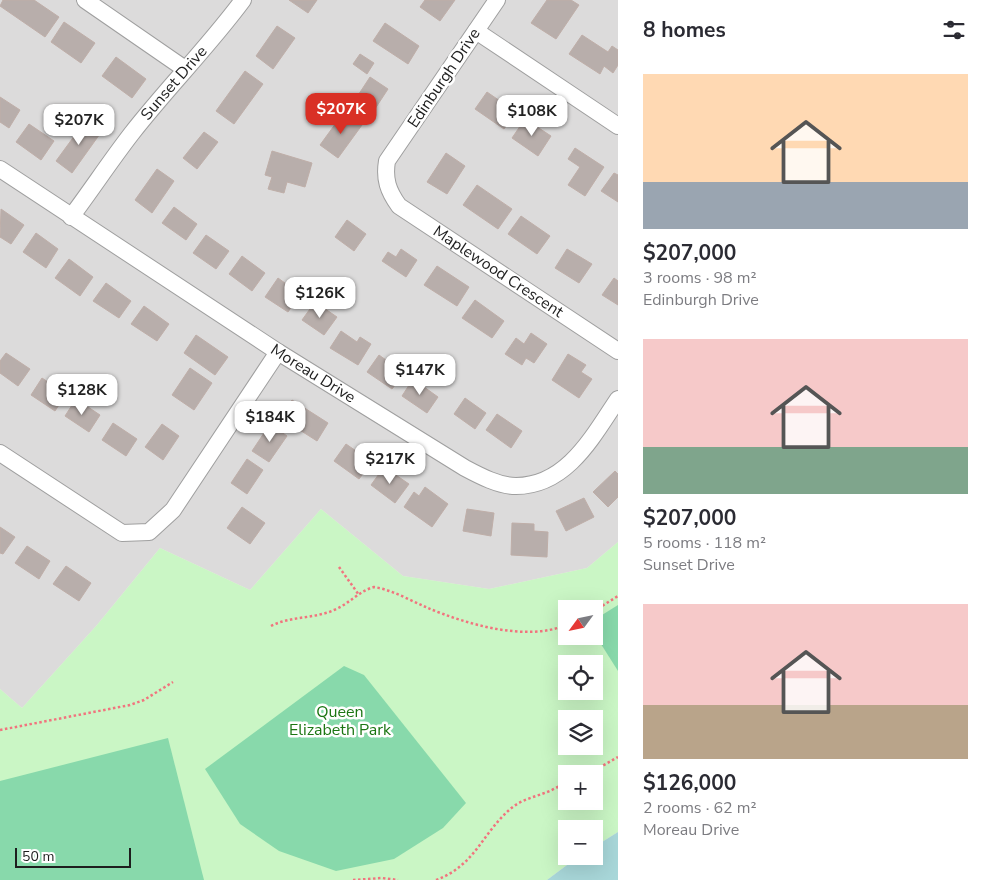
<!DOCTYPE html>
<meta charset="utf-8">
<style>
body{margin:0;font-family:"Nunito Sans",sans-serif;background:#f2f2f3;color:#2b2b33;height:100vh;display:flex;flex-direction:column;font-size:19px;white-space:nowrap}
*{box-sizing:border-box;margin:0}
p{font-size:16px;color:#7c7c81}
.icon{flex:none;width:28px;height:28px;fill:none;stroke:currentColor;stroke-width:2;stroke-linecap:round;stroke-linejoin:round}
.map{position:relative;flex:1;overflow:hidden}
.details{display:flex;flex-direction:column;background:#fff;width:375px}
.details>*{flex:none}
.needle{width:32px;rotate:237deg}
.tools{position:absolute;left:558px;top:600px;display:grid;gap:10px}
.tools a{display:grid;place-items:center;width:45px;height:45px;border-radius:0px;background:#fff;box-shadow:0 5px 20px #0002;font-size:25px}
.scale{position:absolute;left:15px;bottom:12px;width:116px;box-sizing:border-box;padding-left:5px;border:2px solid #1e1e1e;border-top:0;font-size:14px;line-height:18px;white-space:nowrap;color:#1e1e1e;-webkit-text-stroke:4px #fff;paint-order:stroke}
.price{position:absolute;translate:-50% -42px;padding:0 11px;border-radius:10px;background:#fff;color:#222;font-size:16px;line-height:32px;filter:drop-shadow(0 1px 2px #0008)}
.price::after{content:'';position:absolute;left:50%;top:30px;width:15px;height:11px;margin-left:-8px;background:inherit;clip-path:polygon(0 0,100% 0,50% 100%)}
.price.on{background:#d93025;color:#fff}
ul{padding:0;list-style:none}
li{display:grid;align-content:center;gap:10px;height:265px;padding:0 25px}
li span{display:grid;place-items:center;height:155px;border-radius:0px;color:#555}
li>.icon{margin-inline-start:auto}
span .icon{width:90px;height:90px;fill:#fffc;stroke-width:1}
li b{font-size:21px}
h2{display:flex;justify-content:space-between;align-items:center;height:60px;padding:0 25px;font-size:21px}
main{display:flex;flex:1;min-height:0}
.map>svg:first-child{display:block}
.residential{fill:#dcdbdb}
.park{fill:#caf6c5;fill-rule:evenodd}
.pitch{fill:#88d9ab}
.water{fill:#a8d7d9}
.building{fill:#b8aeab;stroke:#bfaea8}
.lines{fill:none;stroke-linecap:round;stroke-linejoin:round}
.minor-casing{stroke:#9f9f9f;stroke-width:18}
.path{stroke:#f1747e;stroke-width:2.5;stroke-dasharray:2.5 2.5;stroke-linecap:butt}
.minor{stroke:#fff;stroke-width:16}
.labels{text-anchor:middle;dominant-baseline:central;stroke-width:5;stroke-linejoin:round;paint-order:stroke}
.street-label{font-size:16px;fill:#1e1e1e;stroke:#fff}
.park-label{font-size:16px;fill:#1c7613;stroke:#fff}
</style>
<main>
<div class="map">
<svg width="618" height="880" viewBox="0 0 618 880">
<rect width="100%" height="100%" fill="#efeae5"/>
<!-- residential -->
<polygon class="residential" points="0,0 618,0 618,542 587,568 489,589 403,576 321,509 250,590 160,548 97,625 22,708 0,689"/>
<!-- park -->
<path class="park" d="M321,509L403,576L489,589L587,568L618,542V832L594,847V829H566V856H579L547,880H0V689L22,708L97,625L160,548L250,590ZM566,609H594V636H566ZM566,664H594V691H566ZM566,719H594V746H566ZM566,774H594V801H566Z"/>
<!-- pitch -->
<g class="pitch">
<polygon points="618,605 618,671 594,633 594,620"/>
<polygon points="344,666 364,675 466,803 443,828 394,859 336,871 279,851 240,824 205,769"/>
<polygon points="168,738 204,880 0,880 0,781"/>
</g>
<!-- water -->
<polygon class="water" points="618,832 618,880 547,880 579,856 594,856 594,847"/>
<!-- building -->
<g class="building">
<polygon points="3,0 34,0 59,17 45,37 0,6"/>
<polygon points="289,0 317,0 308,13"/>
<polygon points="425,0 455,0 440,21 420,7"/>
<polygon points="547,0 571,0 579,5 556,39 531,23"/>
<polygon points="64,22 95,43 81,63 51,42"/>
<polygon points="385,23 419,46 408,64 373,41"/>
<polygon points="277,26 295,38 273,69 256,56"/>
<polygon points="582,35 608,52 612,46 618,50 618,65 613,73 604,66 600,74 569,54"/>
<polygon points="360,54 374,63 367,74 353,64"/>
<polygon points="116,57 146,79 132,98 102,76"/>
<polygon points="245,71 263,84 234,124 216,111"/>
<polygon points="370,77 388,89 369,118 351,106"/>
<polygon points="487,92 516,112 504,129 475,109"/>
<polygon points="0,97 20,110 9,128 0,122"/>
<polygon points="344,112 362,125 338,158 320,145"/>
<polygon points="525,119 551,136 538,156 512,138"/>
<polygon points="86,120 102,131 72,173 56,161"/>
<polygon points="29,124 54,141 41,160 16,142"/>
<polygon points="204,132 218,142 197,169 183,158"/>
<polygon points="575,148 604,167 585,196 568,185 580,167 568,159"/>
<polygon points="272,151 312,163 305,187 287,182 284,193 268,189 272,177 265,175"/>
<polygon points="446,153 465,166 447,194 427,182"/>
<polygon points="157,169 174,181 152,213 135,200"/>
<polygon points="614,173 618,175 618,202 601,191"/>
<polygon points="477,185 512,209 498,229 463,205"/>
<polygon points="174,207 197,224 186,240 162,223"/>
<polygon points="1,209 24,225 11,244 0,237"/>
<polygon points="521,216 550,236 537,254 508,234"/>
<polygon points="347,220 366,234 354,251 335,237"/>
<polygon points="36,233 58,249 46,268 23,252"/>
<polygon points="206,235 229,251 216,269 193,253"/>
<polygon points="401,249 417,260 406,277 382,261 388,252 396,257"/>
<polygon points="567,249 592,264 579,283 555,268"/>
<polygon points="242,256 265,273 252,291 229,274"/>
<polygon points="69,259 93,277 80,296 55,278"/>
<polygon points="437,266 469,287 457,306 424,285"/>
<polygon points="278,278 300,294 288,312 265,297"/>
<polygon points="614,278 618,281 618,305 602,295"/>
<polygon points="106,283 131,301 119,318 93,301"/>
<polygon points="475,300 504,321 492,338 462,318"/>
<polygon points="315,302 337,317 324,335 302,320"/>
<polygon points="144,306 169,324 157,341 131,324"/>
<polygon points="341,331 357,342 360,337 371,344 358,365 330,348"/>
<polygon points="531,333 547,344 534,363 526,358 522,365 505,354 516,338 524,344"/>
<polygon points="196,335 228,357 215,375 184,353"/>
<polygon points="6,353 30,369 18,386 0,373 0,361"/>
<polygon points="568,354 586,365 581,372 592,379 579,398 552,380"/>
<polygon points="379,355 404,373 392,389 367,372"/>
<polygon points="190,368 212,383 194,410 172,395"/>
<polygon points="42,378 66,394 55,411 31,395"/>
<polygon points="413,379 438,397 427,413 402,396"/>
<polygon points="465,398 486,413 475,429 454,414"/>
<polygon points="76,399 100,415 89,432 65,416"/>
<polygon points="292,400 328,423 317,441 281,418"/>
<polygon points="497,414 522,431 511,448 486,430"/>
<polygon points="113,423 137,439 126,456 102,440"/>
<polygon points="162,424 179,436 163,460 145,447"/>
<polygon points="270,424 287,436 269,462 252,451"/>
<polygon points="346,444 372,462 359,479 334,461"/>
<polygon points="247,459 263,470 247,494 231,483"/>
<polygon points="384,467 409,484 395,503 371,485"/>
<polygon points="615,471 618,474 618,497 608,507 593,492"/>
<polygon points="425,487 448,504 432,527 404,507 414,492 419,496"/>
<polygon points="584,498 594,517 566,531 556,511"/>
<polygon points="242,507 265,523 250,544 227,528"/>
<polygon points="467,509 494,513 491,536 463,531"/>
<polygon points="512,523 534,524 534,531 548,532 547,557 511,555"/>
<polygon points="0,527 15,537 3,554 0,553"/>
<polygon points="27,546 50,561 39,579 15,563"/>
<polygon points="66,566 91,583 79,601 53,584"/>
</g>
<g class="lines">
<!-- minor casing -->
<g class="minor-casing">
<g id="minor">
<polyline points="85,0 185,69"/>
<path id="s1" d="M497,0L387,161C384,179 388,191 399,206L618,351"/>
<polyline points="476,31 618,126"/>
<path id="s2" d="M0,169L278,352L465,468C480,476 499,486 516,486C567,486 593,436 618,399"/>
<path id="s3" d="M71,217C92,189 111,160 132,133C168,87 209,46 243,0"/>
<polyline points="0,453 122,533 149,532 173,510 278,352"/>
</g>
</g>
<!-- path -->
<g class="path">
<polyline points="339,567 359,595"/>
<polyline points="594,611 618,596"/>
<path d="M271,626C290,616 314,619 334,610C349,604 359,591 374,587C393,590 411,601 428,608C466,624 526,642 566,625"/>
<polyline points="0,730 130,705 144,700 173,682"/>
<polyline points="580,774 597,769 618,757"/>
<polyline points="353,880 382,878 398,880"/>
<path d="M436,880C477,865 483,830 514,806C530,795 550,795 566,781"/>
</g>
<!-- minor -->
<use href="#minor" class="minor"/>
</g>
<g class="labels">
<!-- street labels -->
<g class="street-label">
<text transform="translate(444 78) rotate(-56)">Edinburgh Drive</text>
<text stroke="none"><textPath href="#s3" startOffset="169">Sunset Drive</textPath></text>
<text stroke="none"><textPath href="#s1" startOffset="362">Maplewood Crescent</textPath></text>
<text stroke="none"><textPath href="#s2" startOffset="374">Moreau Drive</textPath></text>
</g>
<!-- park labels -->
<g class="park-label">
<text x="340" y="712">Queen<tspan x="340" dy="18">Elizabeth Park</tspan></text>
</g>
</g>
</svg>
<div class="tools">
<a><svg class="needle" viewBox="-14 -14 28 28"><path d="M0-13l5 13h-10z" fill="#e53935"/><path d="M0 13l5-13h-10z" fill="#7c7c81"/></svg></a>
<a><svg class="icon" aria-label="locate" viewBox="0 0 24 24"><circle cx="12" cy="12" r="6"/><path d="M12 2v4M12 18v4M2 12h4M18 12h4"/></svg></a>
<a><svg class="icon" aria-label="layers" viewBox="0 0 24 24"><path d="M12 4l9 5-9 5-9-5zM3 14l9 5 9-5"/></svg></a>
<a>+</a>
<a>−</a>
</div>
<div class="scale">50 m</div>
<b class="price on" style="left:341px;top:135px">$207K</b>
<b class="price" style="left:532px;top:137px">$108K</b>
<b class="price" style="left:79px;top:146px">$207K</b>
<b class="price" style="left:320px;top:319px">$126K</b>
<b class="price" style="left:420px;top:396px">$147K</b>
<b class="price" style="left:82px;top:416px">$128K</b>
<b class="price" style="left:270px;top:443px">$184K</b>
<b class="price" style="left:390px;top:485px">$217K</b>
</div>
<section class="details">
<h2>8 homes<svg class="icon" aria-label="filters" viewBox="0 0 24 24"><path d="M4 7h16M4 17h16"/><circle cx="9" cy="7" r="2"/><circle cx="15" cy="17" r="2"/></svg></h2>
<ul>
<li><span style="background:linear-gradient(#ffd9b3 70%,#9aa5b1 0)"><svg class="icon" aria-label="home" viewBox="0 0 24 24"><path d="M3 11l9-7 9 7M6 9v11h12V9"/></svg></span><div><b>$207,000</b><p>3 rooms · 98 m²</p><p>Edinburgh Drive</p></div></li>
<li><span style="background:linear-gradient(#f6c9c9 70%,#7fa58c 0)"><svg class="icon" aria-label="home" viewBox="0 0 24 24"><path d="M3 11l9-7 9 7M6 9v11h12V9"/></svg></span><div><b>$207,000</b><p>5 rooms · 118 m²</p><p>Sunset Drive</p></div></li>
<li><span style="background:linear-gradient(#f6c9c9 65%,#b9a48a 0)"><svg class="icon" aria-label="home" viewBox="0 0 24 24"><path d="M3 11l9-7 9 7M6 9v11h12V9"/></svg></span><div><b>$126,000</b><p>2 rooms · 62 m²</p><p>Moreau Drive</p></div></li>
</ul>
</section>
</main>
